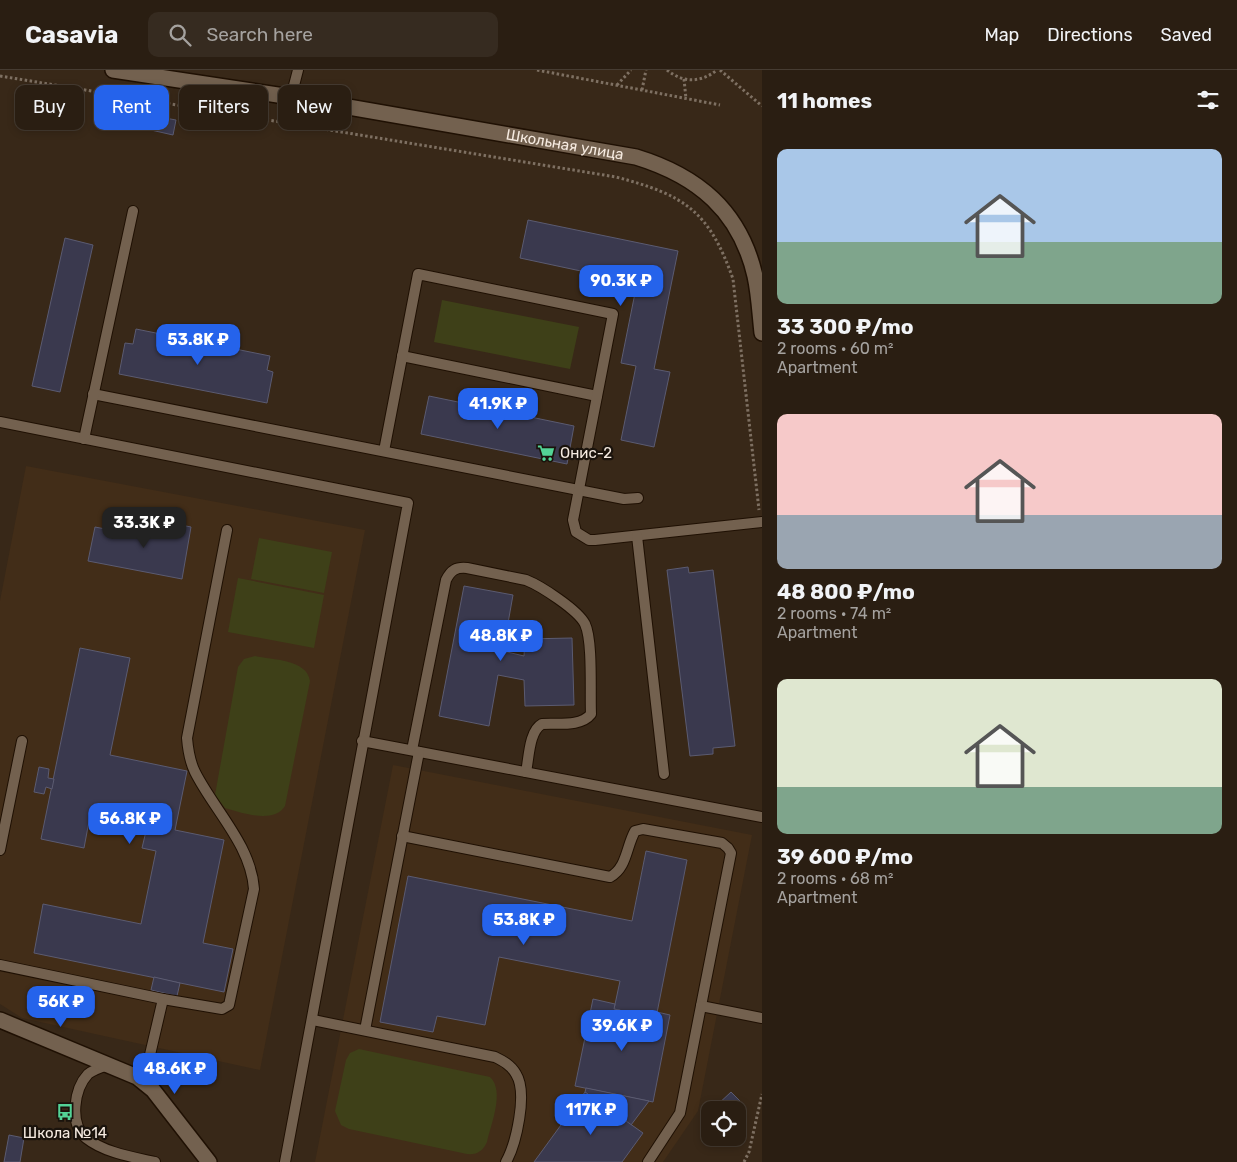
<!DOCTYPE html>
<meta charset="utf-8">
<style>
body{margin:0;font-family:Rubik,sans-serif;background:#362b20;color:#f1f3f6;height:100vh;display:flex;flex-direction:column;font-size:19px;white-space:nowrap}
*{box-sizing:border-box;margin:0}
p{font-size:16px;color:#a5a29f}
.icon{flex:none;width:28px;height:28px;fill:none;stroke:currentColor;stroke-width:2;stroke-linecap:round;stroke-linejoin:round}
.map{position:relative;flex:1;overflow:hidden}
.details{display:flex;flex-direction:column;background:#2a1e12;width:475px}
.details>*{flex:none}
.banner{position:absolute;left:15px;top:15px;width:475px;height:45px;display:flex;gap:10px}
.buttons{position:absolute;left:701px;top:1031px;display:grid;gap:10px}
.buttons a{display:grid;place-items:center;width:45px;height:45px;border-radius:10px;background:#2a1e12;box-shadow:0 2px 8px #0003,0 0 0 1px #463c32;font-size:25px}
.price{position:absolute;translate:-50% -42px;padding:0 11px;border-radius:10px;background:#2563eb;color:#fff;font-size:16px;line-height:32px;filter:drop-shadow(0 1px 2px #0008)}
.price::after{content:'';position:absolute;left:50%;top:30px;width:15px;height:11px;margin-left:-8px;background:inherit;clip-path:polygon(0 0,100% 0,50% 100%)}
.price.current{background:#222;color:#fff}
ul{padding:0;list-style:none}
li{display:grid;align-content:center;gap:10px;height:265px;padding:0 15px}
li span{display:grid;place-items:center;height:155px;border-radius:10px;color:#555}
li>.icon{margin-inline-start:auto}
span .icon{width:90px;height:90px;fill:#fffc;stroke-width:1}
li b{font-size:21px}
h2{display:flex;justify-content:space-between;align-items:center;height:60px;padding:0 15px;font-size:21px}
.tag{padding:0 18px;border-radius:10px;background:#2a1e12;box-shadow:0 2px 8px #0003,0 0 0 1px #463c32;font-size:18px;line-height:45px}
.tag.current{background:#2563eb;color:#fff}
header{display:flex;align-items:center;gap:30px;box-sizing:border-box;height:70px;padding:0 25px;background:#2a1e12;border-bottom:1px solid #463c32}
header strong{font-size:24px}
nav{display:flex;gap:28px;margin-inline-start:auto;font-size:18px}
.search{width:350px;height:45px;background:#362b20;display:flex;align-items:center;gap:12px;box-sizing:border-box;padding:0 18px;border-radius:10px;color:#a5a29f;font-size:19px}
main{display:flex;flex:1;min-height:0}
.map>svg:first-child{display:block}
.built{fill:#422d18}
.green{fill:#3e4018}
.building{fill:#3a394e;stroke:#5b5b71}
.lines{fill:none;stroke-linecap:round;stroke-linejoin:round}
.lane-casing{stroke:#1f1003;stroke-width:12}
.street-casing{stroke:#1f1003;stroke-width:18}
.path{stroke:#7e7062;stroke-width:3;stroke-dasharray:2.5 2.5;stroke-linecap:butt}
.lane{stroke:#73614f;stroke-width:10}
.street{stroke:#73614f;stroke-width:15}
.labels{text-anchor:middle;dominant-baseline:central;stroke-width:4.5;stroke-linejoin:round;paint-order:stroke}
.street-label{font-size:15px;fill:#f6ebe1;stroke:#1a130c}
.poi-label{font-size:15px;fill:#f6ebe1;stroke:#1a130c;text-anchor:start}
</style>
<header>
<strong>Casavia</strong>
<div class="search"><svg class="icon" aria-label="search" viewBox="0 0 24 24"><circle cx="10" cy="10" r="6"/><path d="M15 15l6 6"/></svg>Search here</div>
<nav><a>Map</a><a>Directions</a><a>Saved</a></nav>
</header>
<main>
<div class="map">
<svg width="762" height="1092" viewBox="0 0 762 1092">
<rect width="100%" height="100%" fill="#382818"/>
<!-- built -->
<g class="built">
<polygon points="26,396 365,460 260,1000 22,948 0,934 0,531"/>
<polygon points="393,695 752,765 698,1041 663,1092 315,1092"/>
</g>
<!-- green -->
<g class="green">
<polygon points="442,230 579,257 570,299 434,272"/>
<polygon points="259,468 332,482 324,523 251,509"/>
<polygon points="238,508 324,525 314,578 228,562"/>
<path d="M255,586C272,590 307,589 310,611L285,736C274,754 242,743 225,738L215,725L238,597L244,589Z"/>
<path d="M359,979L490,1007C505,1021 491,1054 487,1072C483,1081 477,1085 467,1084L349,1059L341,1055L335,1041L346,990L350,983Z"/>
</g>
<!-- building -->
<g class="building">
<polygon points="154,46 176,50 173,65 151,60"/>
<polygon points="528,150 678,181 654,299 670,302 654,377 621,370 636,296 621,293 637,213 520,188"/>
<polygon points="65,168 93,175 60,322 32,316"/>
<polygon points="136,259 270,286 267,300 273,302 267,333 119,304 125,273 133,274"/>
<polygon points="429,326 574,356 567,394 421,364"/>
<polygon points="145,448 191,457 182,509 88,491 95,457 142,466"/>
<polygon points="688,497 689,503 713,500 735,676 713,678 713,684 690,686 667,500"/>
<polygon points="464,516 513,525 503,581 524,586 525,569 572,568 574,635 525,636 524,610 498,605 489,656 439,646"/>
<polygon points="80,578 130,588 110,685 187,701 175,760 224,770 203,873 233,879 224,922 34,883 43,834 141,854 156,781 142,778 147,757 90,746 84,778 41,769"/>
<polygon points="39,697 49,699 48,708 54,709 52,719 46,717 44,724 34,722"/>
<polygon points="646,781 687,790 656,948 614,939 620,911 499,887 485,955 437,946 433,962 380,952 408,806 632,851"/>
<polygon points="154,907 180,913 177,926 151,920"/>
<polygon points="593,929 615,934 614,939 656,948 657,942 670,945 653,1032 575,1016"/>
<polygon points="586,1018 649,1031 631,1055 585,1022"/>
<polygon points="585,1022 643,1063 622,1092 534,1092"/>
<polygon points="731,1022 740,1031 731,1040 719,1040 716,1036"/>
<polygon points="9,1065 24,1068 20,1092 4,1092"/>
</g>
<g class="lines">
<!-- lane casing -->
<g class="lane-casing">
<g id="lane">
<polyline points="291,27 298,0"/>
<polyline points="402,286 597,326"/>
<polyline points="93,324 624,429 638,428"/>
<polyline points="0,352 408,433 285,1092"/>
<polyline points="84,369 133,141"/>
<polyline points="384,381 418,204 613,244 573,450 576,462 589,470 595,470 762,452"/>
<polyline points="637,466 664,704"/>
<polyline points="362,671 762,747"/>
<path d="M412,680L446,510C451,500 456,497 467,498L526,510C541,516 578,540 585,554C593,571 590,623 591,644C581,657 558,653 542,654C529,661 529,688 526,702"/>
<path d="M402,766L610,807C627,798 626,777 635,761L643,759L722,773L728,778L731,783L680,1043L648,1092"/>
<polyline points="0,780 22,671"/>
<polyline points="0,895 163,929 149,989 137,1007"/>
<path d="M163,929L222,939L229,935L254,819C251,775 214,740 195,702C190,692 188,680 187,668L227,460"/>
<polyline points="701,936 762,948"/>
<path d="M313,950L495,987C503,991 511,995 516,1004C528,1023 516,1074 506,1092"/>
<polyline points="365,960 419,682"/>
<path d="M109,995C102,997 94,999 88,1004C74,1019 69,1054 86,1068C105,1083 133,1087 155,1092"/>
</g>
</g>
<!-- street casing -->
<g class="street-casing">
<g id="street">
<path id="s1" d="M113,0L291,27L636,87C698,106 740,141 755,206C759,224 760,245 762,263"/>
<polyline points="0,950 137,1007 153,1020 209,1092"/>
</g>
</g>
<!-- path -->
<g class="path">
<polyline points="537,0 720,35"/>
<path d="M667,0C683,13 701,13 717,0"/>
<polyline points="720,0 762,36"/>
<path d="M0,6L616,107C685,125 709,141 733,209L759,440"/>
<polyline points="684,9 686,29"/>
<polyline points="617,15 631,0"/>
<polyline points="642,20 646,0"/>
<polyline points="744,1092 749,1082 762,1024"/>
</g>
<!-- lane -->
<use href="#lane" class="lane"/>
<!-- street -->
<use href="#street" class="street"/>
</g>
<!-- icons -->
<defs>
<g id="supermarket-bare" transform="scale(1.35)"><path d="M-6-5.5h2.5l.6 2H6L4.5 2H-2.5L-4.4-4H-6ZM-1.5 3.2a1.3 1.3 0 1 0 .1 0ZM3 3.2a1.3 1.3 0 1 0 .1 0Z" fill="#53d396" stroke="#1a130c" stroke-width="2.5" paint-order="stroke"/></g>
<g id="bus-bare" transform="scale(1.35)"><path d="M-5-6H5V4H4V6H2V4H-2V6H-4V4H-5ZM-3.5-4V0h7V-4ZM-3.5 1.2v1.5H-2V1.2ZM2 1.2v1.5H3.5V1.2Z" fill="#53d396" stroke="#1a130c" stroke-width="2.5" paint-order="stroke"/></g>
</defs>
<g fill-rule="evenodd">
<use href="#supermarket-bare" x="546" y="383"/>
<use href="#bus-bare" x="65" y="1042"/>
</g>
<g class="labels">
<!-- street labels -->
<g class="street-label">
<text stroke="none"><textPath href="#s1" startOffset="458">Школьная улица</textPath></text>
</g>
<!-- poi labels -->
<g class="poi-label">
<text x="560" y="383">Онис-2</text>
<text x="65" y="1063" text-anchor="middle">Школа №14</text>
</g>
</g>
</svg>
<div class="buttons">
<a><svg class="icon" aria-label="locate" viewBox="0 0 24 24"><circle cx="12" cy="12" r="6"/><path d="M12 2v4M12 18v4M2 12h4M18 12h4"/></svg></a>
</div>
<b class="price" style="left:621px;top:237px">90.3K ₽</b>
<b class="price" style="left:198px;top:296px">53.8K ₽</b>
<b class="price" style="left:498px;top:360px">41.9K ₽</b>
<b class="price current" style="left:144px;top:479px">33.3K ₽</b>
<b class="price" style="left:501px;top:592px">48.8K ₽</b>
<b class="price" style="left:130px;top:775px">56.8K ₽</b>
<b class="price" style="left:524px;top:876px">53.8K ₽</b>
<b class="price" style="left:61px;top:958px">56K ₽</b>
<b class="price" style="left:622px;top:982px">39.6K ₽</b>
<b class="price" style="left:175px;top:1025px">48.6K ₽</b>
<b class="price" style="left:591px;top:1066px">117K ₽</b>
<div class="banner">
<a class="tag">Buy</a>
<a class="tag current">Rent</a>
<a class="tag">Filters</a>
<a class="tag">New</a>
</div>
</div>
<section class="details">
<h2>11 homes<svg class="icon" aria-label="filters" viewBox="0 0 24 24"><path d="M4 7h16M4 17h16"/><circle cx="9" cy="7" r="2"/><circle cx="15" cy="17" r="2"/></svg></h2>
<ul>
<li><span style="background:linear-gradient(#a9c7e8 60%,#7fa58c 0)"><svg class="icon" aria-label="home" viewBox="0 0 24 24"><path d="M3 11l9-7 9 7M6 9v11h12V9"/></svg></span><div><b>33 300 ₽/mo</b><p>2 rooms · 60 m²</p><p>Apartment</p></div></li>
<li><span style="background:linear-gradient(#f6c9c9 65%,#9aa5b1 0)"><svg class="icon" aria-label="home" viewBox="0 0 24 24"><path d="M3 11l9-7 9 7M6 9v11h12V9"/></svg></span><div><b>48 800 ₽/mo</b><p>2 rooms · 74 m²</p><p>Apartment</p></div></li>
<li><span style="background:linear-gradient(#dfe7d0 70%,#7fa58c 0)"><svg class="icon" aria-label="home" viewBox="0 0 24 24"><path d="M3 11l9-7 9 7M6 9v11h12V9"/></svg></span><div><b>39 600 ₽/mo</b><p>2 rooms · 68 m²</p><p>Apartment</p></div></li>
</ul>
</section>
</main>
